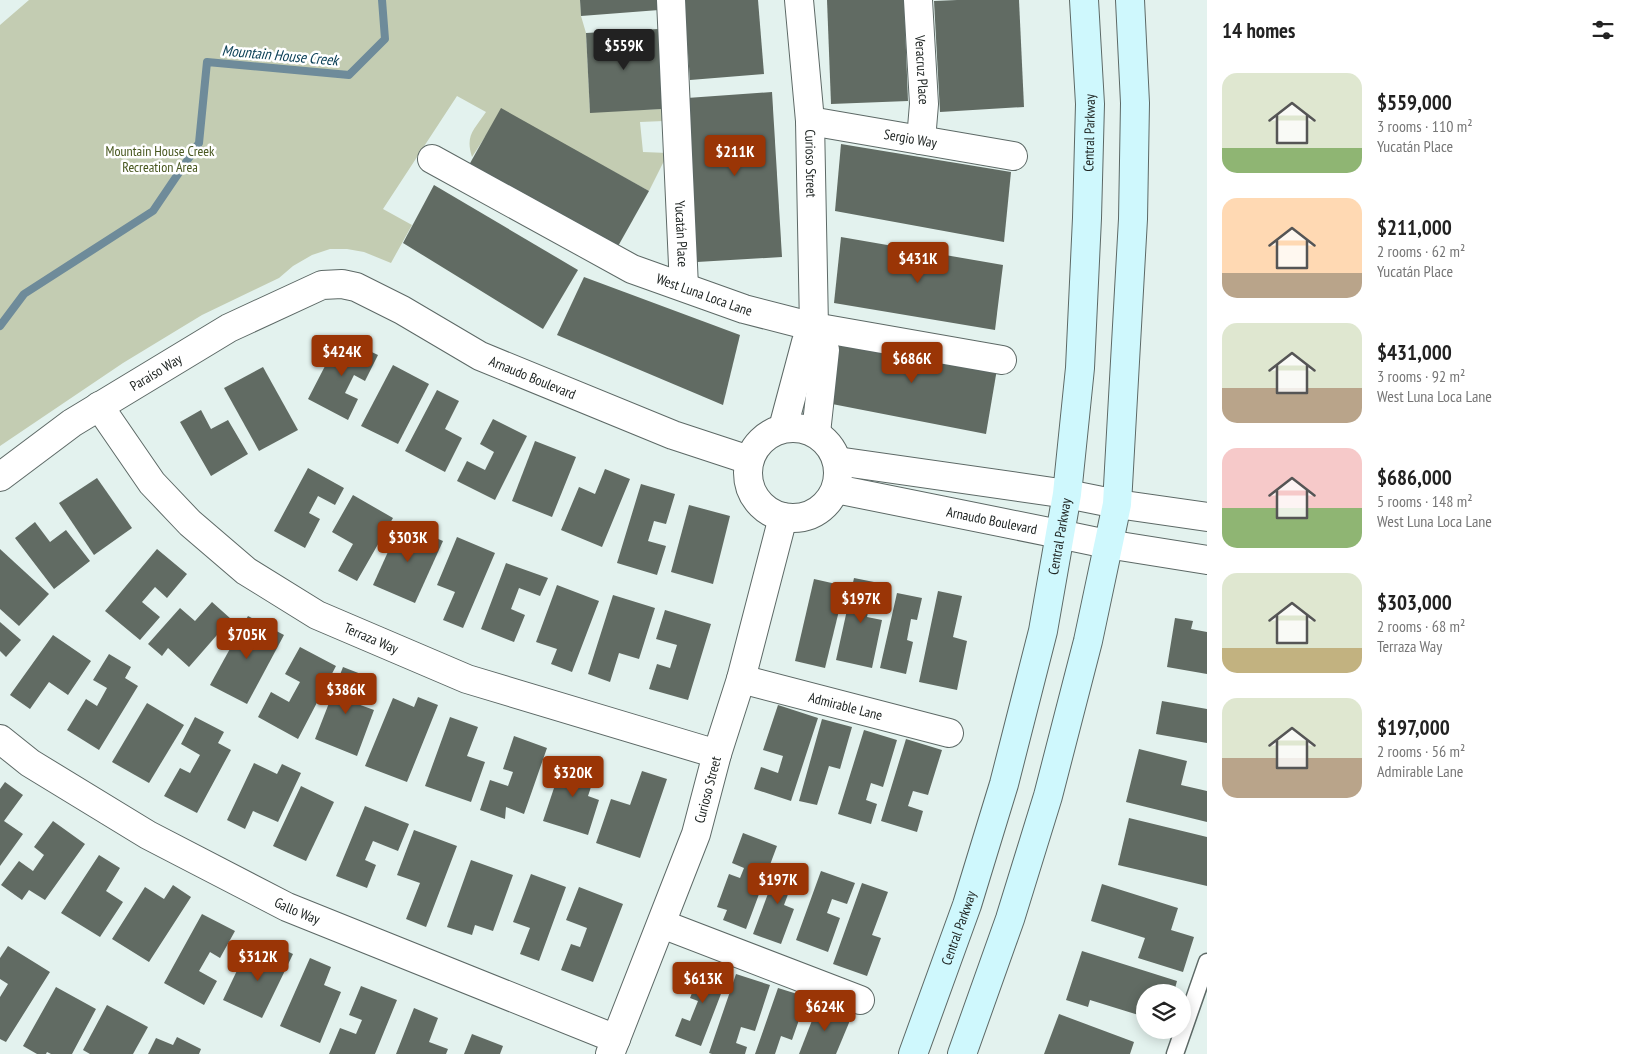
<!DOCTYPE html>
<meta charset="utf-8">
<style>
body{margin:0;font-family:"PT Sans Narrow",sans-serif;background:#f6f6f6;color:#222;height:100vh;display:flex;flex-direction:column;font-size:19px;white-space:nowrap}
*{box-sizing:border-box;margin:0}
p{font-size:16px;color:#767676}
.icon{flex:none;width:28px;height:28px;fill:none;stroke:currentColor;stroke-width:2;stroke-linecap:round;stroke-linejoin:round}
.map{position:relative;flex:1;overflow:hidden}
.panel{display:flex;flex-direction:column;background:#fff;width:425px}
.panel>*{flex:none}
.tools{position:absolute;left:1136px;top:984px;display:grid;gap:10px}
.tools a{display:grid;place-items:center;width:55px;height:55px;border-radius:50%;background:#fff;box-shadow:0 2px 12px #0003;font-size:25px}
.price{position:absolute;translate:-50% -42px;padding:0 11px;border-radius:5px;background:#9a3506;color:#fff;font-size:16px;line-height:32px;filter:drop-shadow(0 1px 2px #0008)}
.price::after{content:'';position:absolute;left:50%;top:30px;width:15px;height:11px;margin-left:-8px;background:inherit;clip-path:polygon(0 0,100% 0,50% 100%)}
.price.selected{background:#222;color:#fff}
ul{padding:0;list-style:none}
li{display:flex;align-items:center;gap:15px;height:125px;padding:0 15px}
li span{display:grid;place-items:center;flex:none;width:140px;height:100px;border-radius:15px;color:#555}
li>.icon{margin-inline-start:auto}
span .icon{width:60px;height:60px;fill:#fffc;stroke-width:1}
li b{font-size:21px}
h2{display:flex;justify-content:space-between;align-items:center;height:60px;padding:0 15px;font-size:21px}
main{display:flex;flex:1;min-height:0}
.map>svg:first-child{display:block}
.green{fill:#c3ccb2}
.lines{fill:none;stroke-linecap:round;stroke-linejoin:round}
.stream{stroke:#6e8b9a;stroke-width:8}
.building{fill:#616b63}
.service-casing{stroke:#5d6966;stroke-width:19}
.minor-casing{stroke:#5d6966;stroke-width:30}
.tertiary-casing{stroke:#5d6966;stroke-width:30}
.secondary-casing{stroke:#5d6966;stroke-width:30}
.service{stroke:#fff;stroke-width:16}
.minor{stroke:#fff;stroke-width:28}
.tertiary{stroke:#fff;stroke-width:28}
.secondary{stroke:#cff8fd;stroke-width:28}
.labels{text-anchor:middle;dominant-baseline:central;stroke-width:5;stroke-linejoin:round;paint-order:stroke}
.street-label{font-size:14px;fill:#202624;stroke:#fff}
.park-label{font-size:14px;fill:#48571f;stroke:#fff}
.water-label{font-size:15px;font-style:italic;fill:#0c4057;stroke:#fff}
</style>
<main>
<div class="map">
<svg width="1207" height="1054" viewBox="0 0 1207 1054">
<rect width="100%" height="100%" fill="#e3f2ee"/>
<!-- green -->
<path class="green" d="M29,0H580L581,16L586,33L590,112L662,109L664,121L640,122L643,152L668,153L649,191L502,111L472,157C465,135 474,130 486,112L457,96L383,209L412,225L391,263L364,252L347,249H330L312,255L293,266L279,278L202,315L123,363L0,446V25Z"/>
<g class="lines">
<!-- stream -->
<polyline class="stream" points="0,326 24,294 153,211 199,143 207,62 349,75 385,39 382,0"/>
</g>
<!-- building -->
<g class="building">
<polygon points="580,0 658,0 659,10 581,16"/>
<polygon points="684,0 758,0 764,74 690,80"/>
<polygon points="827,0 904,0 908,101 831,104"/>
<polygon points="957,0 1019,0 1024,107 940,112 934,1"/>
<polygon points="658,29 662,109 590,113 586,33"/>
<polygon points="772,92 782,257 697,262 687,98"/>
<polygon points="501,108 649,191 617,248 469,165"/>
<polygon points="841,144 1011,172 1004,242 835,211"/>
<polygon points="434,185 578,270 543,329 403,243"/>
<polygon points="841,237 1003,265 995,330 834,303"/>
<polygon points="584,277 740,335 723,405 557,335"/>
<polygon points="837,334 998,363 986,434 827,403"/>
<polygon points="340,337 378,355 365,381 354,375 345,393 358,399 348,420 308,399"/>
<polygon points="393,365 429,384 398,444 361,426"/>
<polygon points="263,367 298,430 259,451 224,388"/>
<polygon points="437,390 459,401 445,429 462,438 445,472 405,451"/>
<polygon points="201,410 211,429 228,420 248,454 211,476 180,422"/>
<polygon points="493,419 527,436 495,500 457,481 467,461 485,470 494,452 480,444"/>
<polygon points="535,441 576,457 552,517 512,501"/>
<polygon points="308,468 344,488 335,505 318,496 309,513 320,519 305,548 274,531"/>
<polygon points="605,469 630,479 602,547 561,530 579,487 595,494"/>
<polygon points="97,478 132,528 94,555 59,503"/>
<polygon points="641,484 675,494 666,524 654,521 648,541 666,546 657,575 617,563"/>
<polygon points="353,495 393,518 357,581 338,571 353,544 332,532"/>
<polygon points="689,505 730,516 713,584 671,572"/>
<polygon points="35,522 50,542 66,530 90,561 54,589 15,538"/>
<polygon points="401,523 443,541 415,603 373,585"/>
<polygon points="457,537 495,553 463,628 443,620 455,592 437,585"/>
<polygon points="0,549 49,594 19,626 0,609"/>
<polygon points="157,549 187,574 167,598 155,587 142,602 160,617 140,640 105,611"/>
<polygon points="506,563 548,578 540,596 519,588 511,609 525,615 514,642 481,629"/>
<polygon points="854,578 889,585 885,603 871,600 867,617 882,620 872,668 836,660"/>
<polygon points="814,579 845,586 825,668 795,661"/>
<polygon points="557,585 599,601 572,672 551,664 557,649 536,642"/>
<polygon points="938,591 962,596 953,637 967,641 957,690 919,682"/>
<polygon points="897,593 922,598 917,620 911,619 907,640 913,642 906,674 880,668"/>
<polygon points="613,595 655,608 639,659 619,653 610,682 588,674"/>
<polygon points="212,602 231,619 189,667 168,648 162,656 148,644 180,608 195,621"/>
<polygon points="665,610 711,624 688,700 649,689 657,664 670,668 677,645 656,639"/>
<polygon points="248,616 284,635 247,704 210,685"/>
<polygon points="1175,618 1193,621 1191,629 1207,632 1207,674 1167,667"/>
<polygon points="0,622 21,640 6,657 0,651"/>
<polygon points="53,635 91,661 68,695 49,682 30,709 10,695"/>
<polygon points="300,647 336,666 298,739 258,717 271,692 289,702 300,682 285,674"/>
<polygon points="109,654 131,667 125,678 138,686 99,750 67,730 86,699 97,706 107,688 93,680"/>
<polygon points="343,667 366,676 355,703 374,710 357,756 315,739"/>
<polygon points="418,697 438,705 407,782 365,766 393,698 414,707"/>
<polygon points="1162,701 1207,709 1207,743 1156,734"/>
<polygon points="147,703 184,725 149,783 112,762"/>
<polygon points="778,705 818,718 791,801 754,789 761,767 778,773 783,756 763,750"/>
<polygon points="195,717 224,732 218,743 231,750 197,813 164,796 180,768 190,773 200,755 181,744"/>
<polygon points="450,717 478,727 467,756 485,762 471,802 425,786"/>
<polygon points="822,719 852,727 840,769 829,766 817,805 799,801"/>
<polygon points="864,730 897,740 883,787 871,783 866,800 877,804 871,824 838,814"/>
<polygon points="514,736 547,748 524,814 506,807 505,819 480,810 490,780 508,786 513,772 503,769"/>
<polygon points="906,739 942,750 928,795 913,791 908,806 923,811 917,832 881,821"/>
<polygon points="1139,749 1187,761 1181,785 1207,791 1207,822 1126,802"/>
<polygon points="564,758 597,769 588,796 599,800 588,835 543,821"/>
<polygon points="254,763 277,774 282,764 301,773 278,822 253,811 245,829 227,820"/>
<polygon points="642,771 667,779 640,858 596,843 611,799 630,805"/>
<polygon points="5,782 23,795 4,821 23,834 0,866 0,789"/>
<polygon points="301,786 334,802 306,861 273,846"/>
<polygon points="365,806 409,824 398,851 373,841 365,860 376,865 367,888 336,876"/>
<polygon points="1129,818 1207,837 1207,886 1118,865"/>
<polygon points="53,821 85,844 45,900 29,890 22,900 1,885 19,861 33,871 44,855 34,847"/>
<polygon points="414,830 457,846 426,927 406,919 420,883 397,875"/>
<polygon points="743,833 777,846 746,929 723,920 727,910 717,907 729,874 740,878 744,868 732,863"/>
<polygon points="99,855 120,868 106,891 123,902 100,937 61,913"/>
<polygon points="471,860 513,875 493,931 475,925 472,935 447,927"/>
<polygon points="779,864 804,873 797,891 790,889 784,905 794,909 781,944 753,934"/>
<polygon points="821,871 855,883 847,904 832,899 827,913 840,918 828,952 796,940"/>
<polygon points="531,874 566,887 539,961 520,954 530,928 513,922"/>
<polygon points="862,883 888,892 872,935 881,938 867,976 833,964"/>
<polygon points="1102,884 1178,908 1171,930 1194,937 1183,972 1138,958 1145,938 1091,921"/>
<polygon points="173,885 191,897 149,962 112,939 145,887 164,899"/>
<polygon points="579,887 623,904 593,982 561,970 571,944 580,947 587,928 566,920"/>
<polygon points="202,914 235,931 220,958 210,952 199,971 217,981 204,1005 164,983"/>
<polygon points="270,943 293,954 262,1018 223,1000 242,960 258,968"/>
<polygon points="8,946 50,972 6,1042 0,1039 0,997 8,984 0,979 0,958"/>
<polygon points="1082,951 1177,981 1174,992 1145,992 1145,1017 1090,1000 1088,1007 1066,1000"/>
<polygon points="310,958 331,967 324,985 341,992 320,1043 280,1026"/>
<polygon points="704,963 729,973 701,1046 675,1036 682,1018 690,1021 698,1001 690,998"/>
<polygon points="736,974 770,985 755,1031 741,1027 736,1043 747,1047 745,1054 712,1054 709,1053"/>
<polygon points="361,986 397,1000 375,1054 329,1054 340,1028 356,1034 362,1020 349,1015"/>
<polygon points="56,987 96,1009 72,1054 51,1054 47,1052 46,1054 37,1054 23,1046"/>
<polygon points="778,988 807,997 792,1040 781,1036 775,1054 755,1054"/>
<polygon points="107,1005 148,1027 133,1054 90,1054 83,1050"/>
<polygon points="818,1005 851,1018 836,1054 799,1054"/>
<polygon points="414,1008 438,1018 429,1042 448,1049 446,1054 396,1054"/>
<polygon points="1059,1014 1134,1042 1130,1054 1044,1054"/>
<polygon points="472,1034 503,1046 500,1054 464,1054"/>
<polygon points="177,1037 201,1049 199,1054 148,1054 156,1038 173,1045"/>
</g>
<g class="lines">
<!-- service casing -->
<g class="service-casing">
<polyline id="service" points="1175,1054 1207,962"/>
</g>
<!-- minor casing -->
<g class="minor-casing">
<g id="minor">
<path id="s1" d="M671,0L684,287"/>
<path id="s2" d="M799,0L810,121L814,327L825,350L816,433"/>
<path id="s3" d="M918,0L924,104L921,140"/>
<path id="s4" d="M810,121L1013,156"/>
<path id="s5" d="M432,159L632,269L744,309L814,327L1002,360"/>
<path id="s6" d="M99,406L152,483L190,523L246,571L317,615L467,679L717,754"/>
<circle cx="793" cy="473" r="45"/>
<polyline points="783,428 806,342 814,327"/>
<polyline points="837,461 1067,494"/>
<path id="s7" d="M0,477L72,423L229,328L322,285L342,284L356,287L402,310L480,356L673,435L749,460"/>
<path id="s8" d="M836,489L1059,534"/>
<path id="s9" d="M741,679L949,733"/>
<path id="s10" d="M0,739L30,763L148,835L287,907L616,1039"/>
<polyline points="662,924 860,1000"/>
<path id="s11" d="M610,1054L696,834L717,754L741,679L783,517"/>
</g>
</g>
<!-- tertiary casing -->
<g class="tertiary-casing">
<g id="tertiary">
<polyline points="1067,494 1117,504 1207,517"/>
<polyline points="1059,534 1107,544 1207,560"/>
</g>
</g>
<!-- secondary casing -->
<g class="secondary-casing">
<g id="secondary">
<path id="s12" d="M913,1054L967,905L1004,784L1043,631L1067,494L1080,368L1087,218L1090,104L1084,0"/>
<polyline points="962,1054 1010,919 1048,796 1088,641 1117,504 1133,219 1135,103 1130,0"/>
</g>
</g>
<!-- service -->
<use href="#service" class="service"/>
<!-- minor -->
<use href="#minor" class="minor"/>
<!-- tertiary -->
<use href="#tertiary" class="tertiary"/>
<!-- secondary -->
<use href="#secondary" class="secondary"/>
</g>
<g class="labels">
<!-- street labels -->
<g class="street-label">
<text stroke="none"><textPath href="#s3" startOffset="70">Veracruz Place</textPath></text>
<text stroke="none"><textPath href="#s12" startOffset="944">Central Parkway</textPath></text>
<text stroke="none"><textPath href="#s4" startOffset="102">Sergio Way</textPath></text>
<text stroke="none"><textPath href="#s2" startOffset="164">Curioso Street</textPath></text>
<text stroke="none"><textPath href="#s1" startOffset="234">Yucatán Place</textPath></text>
<text stroke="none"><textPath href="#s5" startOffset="305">West Luna Loca Lane</textPath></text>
<text stroke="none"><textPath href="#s7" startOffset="188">Paraíso Way</textPath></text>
<text stroke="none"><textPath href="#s7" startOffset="609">Arnaudo Boulevard</textPath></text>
<text stroke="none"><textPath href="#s8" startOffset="159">Arnaudo Boulevard</textPath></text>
<text stroke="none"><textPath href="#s12" startOffset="539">Central Parkway</textPath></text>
<text stroke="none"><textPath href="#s6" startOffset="365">Terraza Way</textPath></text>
<text stroke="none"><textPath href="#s9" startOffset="108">Admirable Lane</textPath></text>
<text stroke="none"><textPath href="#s11" startOffset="282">Curioso Street</textPath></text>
<text stroke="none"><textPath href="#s10" startOffset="344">Gallo Way</textPath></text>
<text stroke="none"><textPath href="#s12" startOffset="134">Central Parkway</textPath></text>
</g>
<!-- park labels -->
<g class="park-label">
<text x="160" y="151">Mountain House Creek<tspan x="160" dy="16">Recreation Area</tspan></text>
</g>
<!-- water labels -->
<g class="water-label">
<text transform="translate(280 55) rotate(5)">Mountain House Creek</text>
</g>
</g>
</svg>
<div class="tools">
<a><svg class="icon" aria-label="layers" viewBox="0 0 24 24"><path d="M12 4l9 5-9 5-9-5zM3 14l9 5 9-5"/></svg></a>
</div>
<b class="price selected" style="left:624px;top:71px">$559K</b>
<b class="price" style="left:735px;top:177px">$211K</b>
<b class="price" style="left:918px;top:284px">$431K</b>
<b class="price" style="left:342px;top:377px">$424K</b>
<b class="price" style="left:912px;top:384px">$686K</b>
<b class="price" style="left:408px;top:563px">$303K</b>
<b class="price" style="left:861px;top:624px">$197K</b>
<b class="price" style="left:247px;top:660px">$705K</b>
<b class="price" style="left:346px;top:715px">$386K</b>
<b class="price" style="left:573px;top:798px">$320K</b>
<b class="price" style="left:778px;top:905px">$197K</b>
<b class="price" style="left:258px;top:982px">$312K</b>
<b class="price" style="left:703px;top:1004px">$613K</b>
<b class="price" style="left:825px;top:1032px">$624K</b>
</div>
<section class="panel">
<h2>14 homes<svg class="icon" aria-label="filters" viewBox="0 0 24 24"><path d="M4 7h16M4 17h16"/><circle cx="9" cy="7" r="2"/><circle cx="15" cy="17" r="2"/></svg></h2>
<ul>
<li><span style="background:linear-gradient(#dfe7d0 75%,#8fb573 0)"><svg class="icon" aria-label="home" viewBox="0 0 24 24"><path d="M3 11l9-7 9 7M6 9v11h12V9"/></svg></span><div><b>$559,000</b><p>3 rooms · 110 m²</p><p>Yucatán Place</p></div></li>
<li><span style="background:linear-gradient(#ffd9b3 75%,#b9a48a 0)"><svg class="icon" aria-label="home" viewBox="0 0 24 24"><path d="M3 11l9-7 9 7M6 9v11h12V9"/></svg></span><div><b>$211,000</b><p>2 rooms · 62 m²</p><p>Yucatán Place</p></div></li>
<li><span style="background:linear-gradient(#dfe7d0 65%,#b9a48a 0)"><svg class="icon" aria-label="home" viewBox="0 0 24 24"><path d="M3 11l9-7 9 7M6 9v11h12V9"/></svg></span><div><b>$431,000</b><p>3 rooms · 92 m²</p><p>West Luna Loca Lane</p></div></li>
<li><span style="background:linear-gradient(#f6c9c9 60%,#8fb573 0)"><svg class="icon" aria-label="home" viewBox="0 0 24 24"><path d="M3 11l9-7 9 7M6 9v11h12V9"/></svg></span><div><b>$686,000</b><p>5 rooms · 148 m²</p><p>West Luna Loca Lane</p></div></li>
<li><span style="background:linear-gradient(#dfe7d0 75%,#c2b280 0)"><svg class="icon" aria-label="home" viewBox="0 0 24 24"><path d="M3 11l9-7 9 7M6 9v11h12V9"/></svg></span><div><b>$303,000</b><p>2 rooms · 68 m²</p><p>Terraza Way</p></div></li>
<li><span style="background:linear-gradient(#dfe7d0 60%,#b9a48a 0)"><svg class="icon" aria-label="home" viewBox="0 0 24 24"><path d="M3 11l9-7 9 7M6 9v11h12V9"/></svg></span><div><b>$197,000</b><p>2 rooms · 56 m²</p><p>Admirable Lane</p></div></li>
</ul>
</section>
</main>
